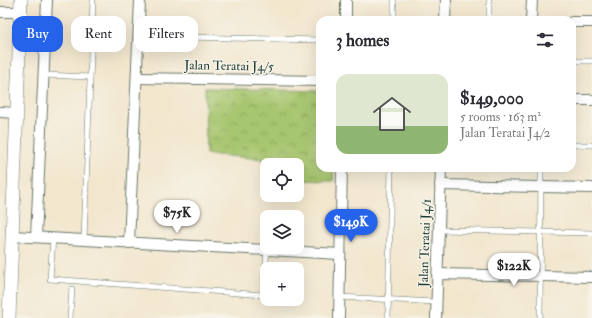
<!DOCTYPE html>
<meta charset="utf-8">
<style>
body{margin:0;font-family:"IM FELL Double Pica",serif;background:#f7f7f7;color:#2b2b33;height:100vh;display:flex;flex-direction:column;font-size:15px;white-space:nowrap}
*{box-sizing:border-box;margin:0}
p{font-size:13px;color:#7c7c81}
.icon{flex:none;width:22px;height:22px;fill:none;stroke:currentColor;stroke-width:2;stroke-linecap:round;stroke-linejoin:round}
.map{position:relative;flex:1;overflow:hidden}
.side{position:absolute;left:316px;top:16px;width:260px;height:156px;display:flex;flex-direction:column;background:#fff;border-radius:12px;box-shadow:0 4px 16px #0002}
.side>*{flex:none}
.banner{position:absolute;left:12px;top:16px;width:244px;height:36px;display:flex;gap:8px}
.tools{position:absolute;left:260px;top:158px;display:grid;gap:8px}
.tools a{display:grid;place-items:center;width:44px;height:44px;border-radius:8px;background:#fff;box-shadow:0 4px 16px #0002;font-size:20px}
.price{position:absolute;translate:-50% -34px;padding:0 9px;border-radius:14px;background:#fff;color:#222;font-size:13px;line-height:26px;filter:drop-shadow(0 1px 2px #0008)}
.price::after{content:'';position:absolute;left:50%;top:24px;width:12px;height:9px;margin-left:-6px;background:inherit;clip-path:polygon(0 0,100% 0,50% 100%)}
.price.selected{background:#2563eb;color:#fff}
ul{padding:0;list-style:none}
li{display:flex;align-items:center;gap:12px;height:100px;padding:0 20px}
li span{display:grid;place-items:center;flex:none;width:112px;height:80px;border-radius:12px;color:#555}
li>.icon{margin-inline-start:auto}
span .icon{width:48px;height:48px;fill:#fffc;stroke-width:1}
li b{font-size:17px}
h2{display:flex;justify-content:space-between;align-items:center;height:48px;padding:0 20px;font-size:17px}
.chip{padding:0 14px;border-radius:12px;background:#fff;box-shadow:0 4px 16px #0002;font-size:14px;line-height:36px}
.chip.selected{background:#2563eb;color:#fff}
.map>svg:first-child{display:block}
.park{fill:url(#park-crowns);stroke:#638252}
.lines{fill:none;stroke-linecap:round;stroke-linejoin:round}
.service-casing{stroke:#69786a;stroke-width:6}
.minor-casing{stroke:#69786a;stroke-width:12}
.tertiary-casing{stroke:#69786a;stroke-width:14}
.service{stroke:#fff;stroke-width:5}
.minor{stroke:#fff;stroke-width:10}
.tertiary{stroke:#fff;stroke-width:13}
.labels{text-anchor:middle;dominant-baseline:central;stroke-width:3;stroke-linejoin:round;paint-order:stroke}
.street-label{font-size:13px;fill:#1f3d34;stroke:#f7f3e8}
</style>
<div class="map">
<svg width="592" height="318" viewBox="0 0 592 318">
<defs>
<pattern id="park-crowns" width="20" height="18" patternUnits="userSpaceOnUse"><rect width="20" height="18" fill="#a7c66f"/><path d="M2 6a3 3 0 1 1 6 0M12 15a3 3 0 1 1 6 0" fill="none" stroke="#87a25c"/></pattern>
</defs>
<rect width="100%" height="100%" fill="#f7f3e8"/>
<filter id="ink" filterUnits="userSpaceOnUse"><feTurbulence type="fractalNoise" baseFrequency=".025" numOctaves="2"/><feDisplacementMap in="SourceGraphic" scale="8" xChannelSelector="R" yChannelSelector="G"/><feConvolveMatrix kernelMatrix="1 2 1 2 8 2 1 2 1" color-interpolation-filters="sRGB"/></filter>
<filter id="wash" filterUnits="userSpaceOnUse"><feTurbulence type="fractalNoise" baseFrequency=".012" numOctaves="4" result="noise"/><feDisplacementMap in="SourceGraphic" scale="16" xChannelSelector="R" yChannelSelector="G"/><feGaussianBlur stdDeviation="0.9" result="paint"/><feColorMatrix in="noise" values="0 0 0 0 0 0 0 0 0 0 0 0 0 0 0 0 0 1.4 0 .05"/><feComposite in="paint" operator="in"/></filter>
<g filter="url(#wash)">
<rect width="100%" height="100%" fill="#f2e6cd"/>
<!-- park -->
<polygon class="park" points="205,88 320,91 320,168 334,168 333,181 297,180 297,165 267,165 267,179 263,179 263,159 206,154"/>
</g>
<g filter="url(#ink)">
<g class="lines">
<!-- service casing -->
<g class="service-casing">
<g id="service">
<polyline points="394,19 422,20"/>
<polyline points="394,20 394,0"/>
<polyline points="489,20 489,0"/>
<polyline points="139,36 320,40"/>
<polyline points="572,61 592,61"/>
<polyline points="44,75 90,77"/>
<polyline points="572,145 592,145"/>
<polyline points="439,230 592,233"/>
<polyline points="53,238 50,279 263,295 267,250"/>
<polyline points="84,240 93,0"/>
<polyline points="339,297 436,302"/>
<polyline points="70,318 72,289"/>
<polyline points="388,318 391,168"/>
<polyline points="540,318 541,168"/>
</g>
</g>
<!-- minor casing -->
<g class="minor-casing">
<g id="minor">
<polyline points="0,12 21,12"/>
<polyline points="346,20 346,0"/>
<polyline points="445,20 446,0"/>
<polyline points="531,20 532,0"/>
<polyline points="572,22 592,22"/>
<polyline points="137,78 320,81"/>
<polyline points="572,100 592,100"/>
<polyline points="0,112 17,113"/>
<polyline points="440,185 592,188"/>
<polyline points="12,236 340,254"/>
<polyline points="36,237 47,0"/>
<polyline points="129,243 140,0"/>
<polyline points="437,274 592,277"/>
<polyline points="339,318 342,168"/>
<polyline points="436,318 441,168"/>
</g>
</g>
<!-- tertiary casing -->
<g class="tertiary-casing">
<polyline id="tertiary" points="9,318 21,0"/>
</g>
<!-- service -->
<use href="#service" class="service"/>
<!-- minor -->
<use href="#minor" class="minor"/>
<!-- tertiary -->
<use href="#tertiary" class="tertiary"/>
</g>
</g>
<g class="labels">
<!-- street labels -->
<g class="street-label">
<text transform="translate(229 66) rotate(1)">Jalan Teratai J4/5</text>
<text transform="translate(425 243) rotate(-88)">Jalan Teratai J4/1</text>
</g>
</g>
</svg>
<div class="tools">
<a><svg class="icon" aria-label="locate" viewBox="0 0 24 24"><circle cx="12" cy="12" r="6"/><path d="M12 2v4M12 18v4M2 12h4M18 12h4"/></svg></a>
<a><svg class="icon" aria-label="layers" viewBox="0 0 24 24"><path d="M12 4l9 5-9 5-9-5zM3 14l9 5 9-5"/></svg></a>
<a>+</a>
</div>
<b class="price" style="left:177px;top:234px">$75K</b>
<b class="price selected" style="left:351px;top:243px">$149K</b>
<b class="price" style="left:514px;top:287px">$122K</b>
<div class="banner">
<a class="chip selected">Buy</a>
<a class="chip">Rent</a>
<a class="chip">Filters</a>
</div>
<section class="side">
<h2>3 homes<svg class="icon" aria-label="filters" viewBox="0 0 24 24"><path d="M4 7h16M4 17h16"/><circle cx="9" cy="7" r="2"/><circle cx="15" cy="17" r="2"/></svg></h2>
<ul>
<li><span style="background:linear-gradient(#dfe7d0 65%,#8fb573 0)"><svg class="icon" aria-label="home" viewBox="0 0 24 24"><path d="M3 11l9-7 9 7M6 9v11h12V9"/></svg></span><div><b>$149,000</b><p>5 rooms · 163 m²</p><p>Jalan Teratai J4/2</p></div></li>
</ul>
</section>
</div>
